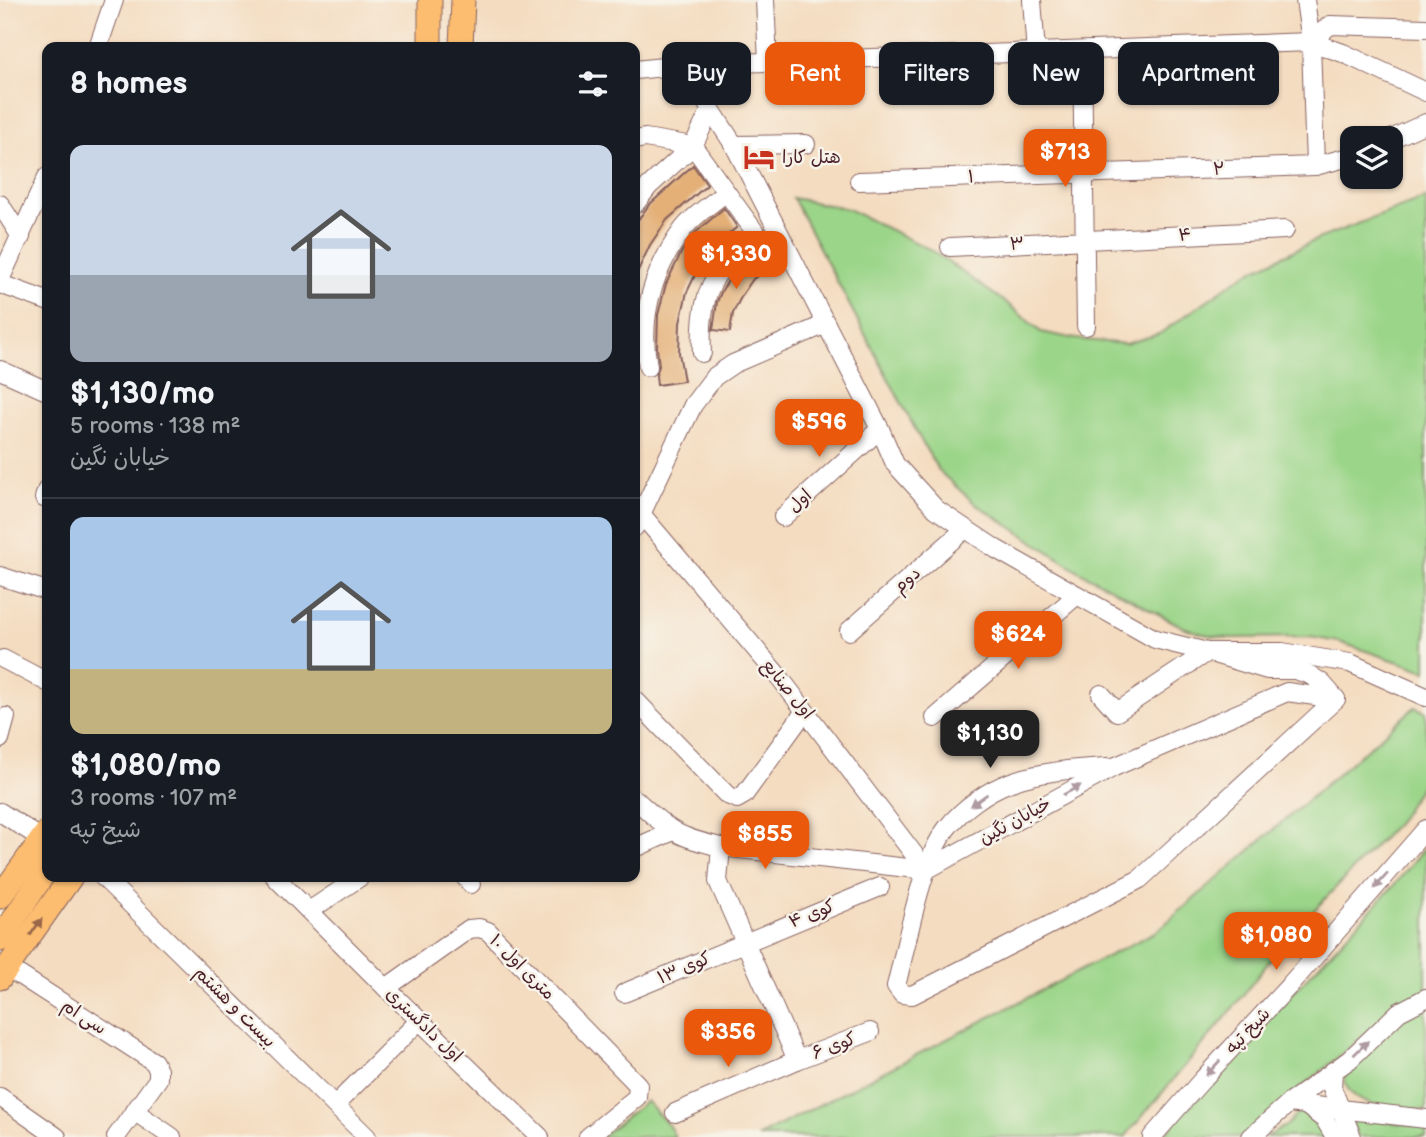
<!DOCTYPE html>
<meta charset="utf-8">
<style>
body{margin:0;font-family:"Balsamiq Sans","Playpen Sans Arabic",sans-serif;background:#20242c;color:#f1f3f6;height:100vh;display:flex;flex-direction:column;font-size:26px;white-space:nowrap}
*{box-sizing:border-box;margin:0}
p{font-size:23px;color:#9ea1a6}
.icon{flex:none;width:38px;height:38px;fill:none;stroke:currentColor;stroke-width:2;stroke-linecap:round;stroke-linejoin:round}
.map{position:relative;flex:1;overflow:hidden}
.sheet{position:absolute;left:42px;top:42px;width:598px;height:840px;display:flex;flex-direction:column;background:#171b24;border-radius:14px;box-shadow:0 2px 5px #0004}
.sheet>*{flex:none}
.banner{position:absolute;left:662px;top:42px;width:658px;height:63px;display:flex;gap:14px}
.buttons{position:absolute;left:1340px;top:126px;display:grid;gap:14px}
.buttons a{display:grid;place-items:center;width:63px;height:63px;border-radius:14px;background:#171b24;box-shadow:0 2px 5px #0004;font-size:35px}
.price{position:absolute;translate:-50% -60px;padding:0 16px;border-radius:14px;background:#ea580c;color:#fff;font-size:23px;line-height:46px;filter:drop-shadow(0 2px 4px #0008)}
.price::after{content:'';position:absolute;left:50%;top:42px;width:21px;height:16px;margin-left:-10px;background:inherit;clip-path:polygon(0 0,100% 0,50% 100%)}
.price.on{background:#222;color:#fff}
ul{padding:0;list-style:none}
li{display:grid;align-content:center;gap:14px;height:371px;padding:0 28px}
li+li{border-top:2px solid #363941}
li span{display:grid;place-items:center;height:217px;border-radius:14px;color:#555}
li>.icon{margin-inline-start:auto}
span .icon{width:126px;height:126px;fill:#fffc;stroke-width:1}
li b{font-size:30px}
h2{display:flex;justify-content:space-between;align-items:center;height:84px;padding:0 28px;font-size:30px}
.chip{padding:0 24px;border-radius:14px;background:#171b24;box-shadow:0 2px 5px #0004;font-size:24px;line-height:63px}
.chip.on{background:#ea580c;color:#fff}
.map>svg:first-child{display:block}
.green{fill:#9bd589;stroke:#727a5a;stroke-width:2}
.building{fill:#e4b078}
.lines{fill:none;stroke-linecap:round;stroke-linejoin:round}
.minor-casing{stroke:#86615f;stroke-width:20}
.major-casing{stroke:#86615f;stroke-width:25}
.minor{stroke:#fff;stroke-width:18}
.major{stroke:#fcbd6f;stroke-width:23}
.oneway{fill:#ae9aa0}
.oneway2{fill:#9a664a}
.labels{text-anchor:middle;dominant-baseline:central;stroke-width:5;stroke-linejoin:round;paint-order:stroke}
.poi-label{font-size:18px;fill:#4a1f2b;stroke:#f7f3e8;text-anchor:start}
.street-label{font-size:18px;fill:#4a1f2b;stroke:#f7f3e8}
</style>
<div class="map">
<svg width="1426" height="1137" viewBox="0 0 1426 1137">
<rect width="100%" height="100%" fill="#f7f3e8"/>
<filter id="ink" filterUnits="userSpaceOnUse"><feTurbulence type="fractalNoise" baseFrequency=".0143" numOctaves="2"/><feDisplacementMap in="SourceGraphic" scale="14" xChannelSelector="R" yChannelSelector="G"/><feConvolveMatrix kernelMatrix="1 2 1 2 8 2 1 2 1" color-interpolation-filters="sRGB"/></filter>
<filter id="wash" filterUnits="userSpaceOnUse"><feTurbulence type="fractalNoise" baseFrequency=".00686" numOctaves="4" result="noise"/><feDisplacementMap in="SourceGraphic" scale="28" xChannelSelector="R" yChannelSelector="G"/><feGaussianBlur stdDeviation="1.57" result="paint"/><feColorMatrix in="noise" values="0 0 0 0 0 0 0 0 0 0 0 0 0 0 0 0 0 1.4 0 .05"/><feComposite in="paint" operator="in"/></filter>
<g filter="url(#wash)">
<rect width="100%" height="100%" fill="#f4dcc0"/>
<!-- green -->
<g class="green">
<polygon points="793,198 848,209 929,249 1008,304 1041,332 1076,339 1125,344 1159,334 1245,274 1318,239 1426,198 1426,671 1339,642 1310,637 1227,638 1203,634 1183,627 1080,572 973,502 939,471 923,444"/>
<polygon points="1415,707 1426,712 1426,778 1397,823 1285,941 1225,1018 1125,1137 757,1137 1157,931"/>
<polygon points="1426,846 1426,992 1398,1007 1243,1137 1162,1137 1238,1051 1397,882"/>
<path d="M1426,1004V1110C1398,1108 1344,1111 1344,1073L1390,1027Z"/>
<polygon points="646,1101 669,1126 675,1137 601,1137"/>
<polygon points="1305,1105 1331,1137 1266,1137 1287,1125"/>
<polygon points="1349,1117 1426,1127 1426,1137 1358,1137"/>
</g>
<g id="blocks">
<!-- building -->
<g class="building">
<polygon points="693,165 707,185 667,220 650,245 635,277 635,224 649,205"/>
<polygon points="724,208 737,227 717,244 699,267 687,292 680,323 679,353 684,381 657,385 656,375 659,366 657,348 658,315 666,284 681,253 694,234"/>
<polygon points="755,252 769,268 753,279 742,295 733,313 730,332 713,330 717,302 722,290 737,268"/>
</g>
</g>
</g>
<g filter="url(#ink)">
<use href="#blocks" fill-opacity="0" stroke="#86615f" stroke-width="2"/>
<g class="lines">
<!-- minor casing -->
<g class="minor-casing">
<g id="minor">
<polyline points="765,0 768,62"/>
<polyline points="1032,0 1036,53"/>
<polyline points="1305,0 1311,42 1315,166"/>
<polyline points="1311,42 1330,25 1426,28"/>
<polyline points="98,47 114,0"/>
<polyline points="1082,52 1086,326"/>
<polyline points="682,65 734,145 880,429 895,464 936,509 996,549 1155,639 1207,652 1282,652 1350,663 1426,697"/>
<polyline points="635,70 682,65 1311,42 1343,53 1426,92"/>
<polyline points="1391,139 1426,123"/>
<polyline points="635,140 645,138 693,146 711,109"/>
<polyline points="734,145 806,144"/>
<polyline points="859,181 1315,166 1353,156"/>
<polyline points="0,204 21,237"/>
<path d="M635,204L649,186L693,146L758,236C711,268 699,296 702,353"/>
<polyline points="950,247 1285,230"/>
<polyline points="0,280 47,177"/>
<polyline points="0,284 47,301"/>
<path d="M648,367C639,318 652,273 681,232C691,217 712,204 726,192"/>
<polyline points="0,370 47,391"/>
<polyline points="47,489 44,498 47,499"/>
<polyline points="642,515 780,678 926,870"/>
<polyline points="783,517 880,429"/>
<polyline points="635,527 693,405 714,377 733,364 826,324"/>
<polyline points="0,576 47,591"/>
<polyline points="849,631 965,529"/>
<polyline points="3,659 47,682"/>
<polyline points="635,700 727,795 737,799 744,795 805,711"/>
<polyline points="935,718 1077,595"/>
<polyline points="0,739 6,717"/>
<path d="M1107,767C1075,769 1042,771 1011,782C988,790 962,809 947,828C921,861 907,944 896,986L902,994L912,995L1140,879L1336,699"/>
<path d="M635,799C669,830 675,837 721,847L926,870L1114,767L1287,692L1336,699L1322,683L1310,675L1295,670H1267L1207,652L1117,712L1101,694"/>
<polyline points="0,812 42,839"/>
<polyline points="721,847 718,881 797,1060"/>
<polyline points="635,848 671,832"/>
<polyline points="103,877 367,1137"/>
<polyline points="275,877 386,988 540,1137"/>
<polyline points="465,877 471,884"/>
<polyline points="309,911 360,877"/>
<polyline points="7,967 154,1062 158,1070 158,1079 116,1137"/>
<polyline points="386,988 469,929 479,928 488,931 638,1085 637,1097 588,1137"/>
<polyline points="624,993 880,887"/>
<polyline points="1333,1071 1332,1088 1352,1137"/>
<polyline points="0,1097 57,1137"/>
<polyline points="1289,1103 1426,1119"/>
<polyline points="335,1105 420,1020"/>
<polyline points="1307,1106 1325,1120 1335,1137"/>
<polyline points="134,1111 172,1137"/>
<polyline points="675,1113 797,1060 870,1032"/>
<polyline points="1152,1137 1202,1080 1288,987 1426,829"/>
<polyline points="1251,1137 1289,1103 1349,1060 1399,1012 1426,998"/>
</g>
</g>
<!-- major casing -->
<g class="major-casing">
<g id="major">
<polyline points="430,0 430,47"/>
<polyline points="461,47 463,0"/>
<polyline points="0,897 47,832"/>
<polyline points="0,940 47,869"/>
<polyline points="0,978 71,877"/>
</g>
</g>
<!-- minor -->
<use href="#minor" class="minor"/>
<!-- major -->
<use href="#major" class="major"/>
</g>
<!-- one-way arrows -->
<defs><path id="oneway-solid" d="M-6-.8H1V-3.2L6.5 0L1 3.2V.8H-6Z" transform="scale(1.75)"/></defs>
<g class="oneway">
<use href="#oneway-solid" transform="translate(1072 790) rotate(-29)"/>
<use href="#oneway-solid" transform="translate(979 800) rotate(144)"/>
<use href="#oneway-solid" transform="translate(1381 881) rotate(131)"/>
<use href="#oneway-solid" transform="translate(1361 1048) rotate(-44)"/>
<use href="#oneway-solid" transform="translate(1213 1068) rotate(133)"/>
</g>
<use class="oneway2" href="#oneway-solid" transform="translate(36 927) rotate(-55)"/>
</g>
<!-- icons -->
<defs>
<g id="hotel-bare" transform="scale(2.415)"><path d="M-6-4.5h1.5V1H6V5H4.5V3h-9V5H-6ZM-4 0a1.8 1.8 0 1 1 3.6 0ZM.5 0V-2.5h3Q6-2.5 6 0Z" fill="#c8321e" stroke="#f7f3e8" stroke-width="2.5" paint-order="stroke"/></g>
</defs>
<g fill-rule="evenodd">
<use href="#hotel-bare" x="759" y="157"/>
</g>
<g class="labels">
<!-- poi labels -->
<g class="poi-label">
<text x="782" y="157">هتل کارا</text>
</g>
<!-- street labels -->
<g class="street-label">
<text transform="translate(1219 169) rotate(-2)">۲</text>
<text transform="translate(971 177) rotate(-2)">۱</text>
<text transform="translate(1185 235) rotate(-3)">۴</text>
<text transform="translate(1017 244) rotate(-2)">۳</text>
<text transform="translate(800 501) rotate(-42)">اول</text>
<text transform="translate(907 580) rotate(-41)">دوم</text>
<text transform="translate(788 689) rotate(51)">اول صنایع</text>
<text transform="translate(1015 821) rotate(-29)">خیابان نگین</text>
<text transform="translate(812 914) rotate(-22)">کوی ۴</text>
<text transform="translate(522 967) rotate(45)">۱۰ متری اول</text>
<text transform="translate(684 968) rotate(-23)">کوی ۱۳</text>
<text transform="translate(235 1007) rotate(45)">بیست و هشتم</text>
<text transform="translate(84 1017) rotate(33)">سی ام</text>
<text transform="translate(424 1025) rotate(44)">اول دادگستری</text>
<text transform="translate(1248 1031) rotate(-47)">شیخ تپه</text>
<text transform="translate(834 1046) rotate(-21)">کوی ۶</text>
</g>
</g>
</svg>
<div class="buttons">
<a><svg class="icon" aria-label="layers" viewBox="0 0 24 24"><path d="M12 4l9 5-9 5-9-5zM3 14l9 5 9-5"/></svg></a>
</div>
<b class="price" style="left:1065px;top:189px">$713</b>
<b class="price" style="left:736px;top:291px">$1,330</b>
<b class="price" style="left:819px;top:459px">$596</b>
<b class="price" style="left:1018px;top:671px">$624</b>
<b class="price on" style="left:990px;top:770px">$1,130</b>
<b class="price" style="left:765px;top:871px">$855</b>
<b class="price" style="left:1276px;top:972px">$1,080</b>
<b class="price" style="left:728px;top:1069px">$356</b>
<div class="banner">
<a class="chip">Buy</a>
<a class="chip on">Rent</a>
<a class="chip">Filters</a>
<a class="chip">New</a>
<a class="chip">Apartment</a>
</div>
<section class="sheet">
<h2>8 homes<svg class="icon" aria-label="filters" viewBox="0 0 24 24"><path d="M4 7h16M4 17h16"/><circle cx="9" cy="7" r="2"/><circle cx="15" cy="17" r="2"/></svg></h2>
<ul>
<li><span style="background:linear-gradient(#c9d6e8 60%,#9aa5b1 0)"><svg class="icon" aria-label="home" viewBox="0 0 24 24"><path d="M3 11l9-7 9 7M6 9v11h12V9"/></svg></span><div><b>$1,130/mo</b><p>5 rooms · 138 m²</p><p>خیابان نگین</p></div></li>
<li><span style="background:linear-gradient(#a9c7e8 70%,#c2b280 0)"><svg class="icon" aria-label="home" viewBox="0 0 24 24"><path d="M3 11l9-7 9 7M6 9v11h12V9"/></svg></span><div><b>$1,080/mo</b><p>3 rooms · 107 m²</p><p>شیخ تپه</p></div></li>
</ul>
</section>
</div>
